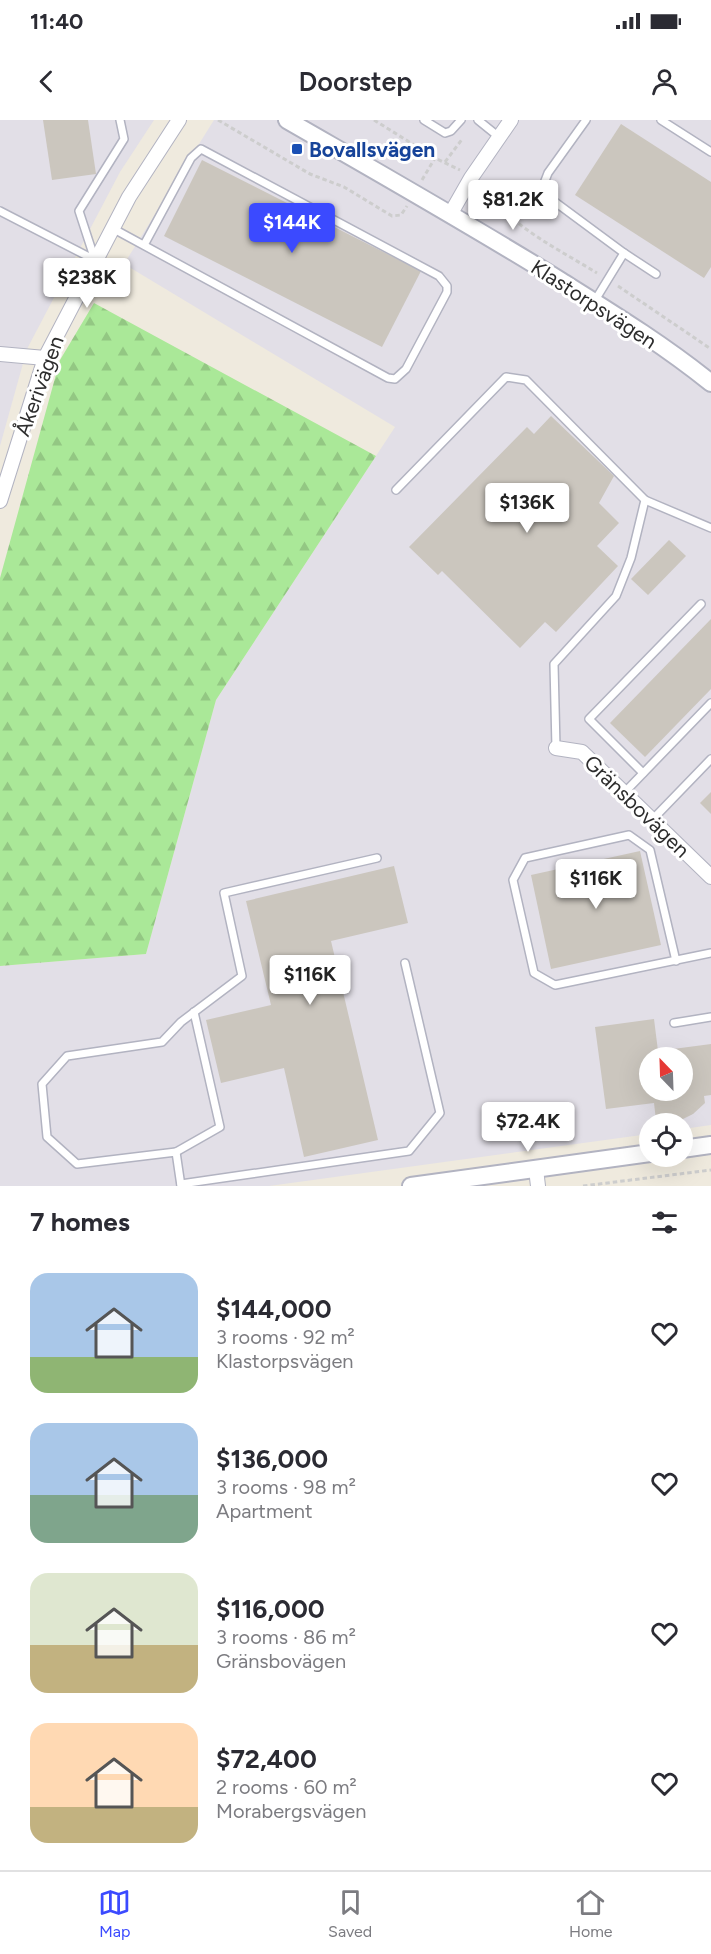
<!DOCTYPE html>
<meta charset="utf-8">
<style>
body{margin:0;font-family:Figtree,sans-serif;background:#f7f7f7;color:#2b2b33;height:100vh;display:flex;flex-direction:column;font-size:22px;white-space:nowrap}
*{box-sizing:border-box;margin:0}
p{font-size:20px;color:#7c7c81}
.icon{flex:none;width:33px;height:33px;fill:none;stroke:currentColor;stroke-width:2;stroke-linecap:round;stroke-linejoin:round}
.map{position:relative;height:1066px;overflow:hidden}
.details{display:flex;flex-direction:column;background:#fff;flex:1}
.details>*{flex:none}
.needle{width:39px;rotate:337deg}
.tools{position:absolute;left:639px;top:927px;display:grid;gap:12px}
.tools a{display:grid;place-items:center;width:54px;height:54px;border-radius:50%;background:#fff;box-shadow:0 6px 24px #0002;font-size:30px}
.price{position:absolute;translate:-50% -51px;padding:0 14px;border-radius:6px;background:#fff;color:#222;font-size:20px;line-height:39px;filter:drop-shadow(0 2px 3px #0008)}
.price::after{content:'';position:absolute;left:50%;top:36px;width:18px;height:14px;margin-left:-9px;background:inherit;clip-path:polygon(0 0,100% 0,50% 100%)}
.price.on{background:#3b4aff;color:#fff}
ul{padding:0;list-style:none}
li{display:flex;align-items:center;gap:18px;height:150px;padding:0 30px}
li span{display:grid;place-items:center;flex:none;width:168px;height:120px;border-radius:18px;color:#555}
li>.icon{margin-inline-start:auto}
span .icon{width:72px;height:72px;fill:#fffc;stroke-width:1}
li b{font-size:26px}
h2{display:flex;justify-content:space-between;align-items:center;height:72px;padding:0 30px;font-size:26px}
.status{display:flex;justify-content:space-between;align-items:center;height:42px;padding:0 30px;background:#fff;direction:ltr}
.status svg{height:16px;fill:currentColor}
header{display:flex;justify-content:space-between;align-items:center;height:78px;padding:0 30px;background:#fff;font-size:27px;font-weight:600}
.tab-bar{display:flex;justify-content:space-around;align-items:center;height:84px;border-top:2px solid #e1e1e2;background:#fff;font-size:16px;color:#7c7c81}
.tab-bar a{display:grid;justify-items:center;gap:3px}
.tab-bar .on{color:#3b4aff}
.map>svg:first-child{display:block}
.industrial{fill:#e2dfe7;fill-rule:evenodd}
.forest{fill:url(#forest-firs)}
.building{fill:#cbc6be;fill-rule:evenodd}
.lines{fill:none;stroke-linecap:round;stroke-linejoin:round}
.service-casing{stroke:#b2b3c1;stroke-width:10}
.minor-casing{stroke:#b2b3c1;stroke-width:16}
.tertiary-casing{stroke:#b2b3c1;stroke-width:20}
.path{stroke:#cdcdcd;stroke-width:3;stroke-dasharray:4.5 3;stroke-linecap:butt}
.service{stroke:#fff;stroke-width:7}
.minor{stroke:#fff;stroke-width:14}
.tertiary{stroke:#fff;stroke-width:16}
.transit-dot{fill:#1a4fb4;stroke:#fff;stroke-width:2}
.labels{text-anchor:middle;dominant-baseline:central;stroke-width:6;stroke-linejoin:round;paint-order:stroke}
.transit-label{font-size:21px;font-weight:bold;fill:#164399;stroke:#fff;text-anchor:start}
.street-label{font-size:21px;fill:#2d2d2d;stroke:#fff}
</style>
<div class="status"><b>11:40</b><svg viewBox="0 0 49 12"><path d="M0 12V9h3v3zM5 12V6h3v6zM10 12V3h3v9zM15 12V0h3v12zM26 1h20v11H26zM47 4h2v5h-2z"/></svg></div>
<header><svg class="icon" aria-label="back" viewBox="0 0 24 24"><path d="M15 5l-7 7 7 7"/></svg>Doorstep<svg class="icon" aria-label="person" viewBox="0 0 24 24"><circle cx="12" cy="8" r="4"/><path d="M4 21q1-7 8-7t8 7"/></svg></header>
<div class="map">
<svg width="711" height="1066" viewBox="0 0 711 1066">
<defs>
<pattern id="forest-firs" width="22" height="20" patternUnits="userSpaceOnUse" patternTransform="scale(1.5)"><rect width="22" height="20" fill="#aae898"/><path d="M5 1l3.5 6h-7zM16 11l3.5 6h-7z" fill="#93c783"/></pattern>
</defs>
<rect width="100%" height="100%" fill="#efeade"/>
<!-- industrial -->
<g class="industrial">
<polygon points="0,0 154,0 120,52 27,229 0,326"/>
<path d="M214,0H711V1005L683,1009L682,1004H650L649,1014L269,1066H0V846L146,834L216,580L395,307L124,144ZM650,938H682V970H650Z"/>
</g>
<!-- forest -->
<polygon class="forest" points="94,183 376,336 216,580 146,834 0,846 0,458 60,240"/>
<!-- building -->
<g class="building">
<polygon points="43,0 88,0 96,54 52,60"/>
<polygon points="621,4 711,62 711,147 704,158 575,75"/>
<polygon points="202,40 421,151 382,227 164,116"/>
<polygon points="551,296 614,356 599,383 619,403 597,426 618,446 556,512 545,502 520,528 442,451 438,455 409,427 527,307 534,314"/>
<polygon points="669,420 686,436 648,475 631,459"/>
<polygon points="711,499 711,569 645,637 610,603"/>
<polygon points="711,672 711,694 700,683"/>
<polygon points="640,731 661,825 551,849 531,755"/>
<polygon points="394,746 408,803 331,821 378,1020 304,1037 284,948 221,963 206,900 271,885 246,781"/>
<path d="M654,899L658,931L711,924V975L704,976L705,983L693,994L679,1001L656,1000L654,983L606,989L595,907ZM650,938H682V970H650Z"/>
</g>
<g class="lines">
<!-- service casing -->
<g class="service-casing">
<g id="service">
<polyline points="424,0 445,13 451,11 461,0"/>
<polyline points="478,0 499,17"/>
<polyline points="586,0 548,53 543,66 551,79 624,133 594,182"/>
<polyline points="661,0 711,32"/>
<polyline points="0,91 95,140 79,91 124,19 120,0"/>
<polyline points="112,108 388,258 395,259 406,249 447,172 447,166 439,156 201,29 191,38 144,125"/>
<polyline points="624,133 656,154"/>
<polyline points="396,370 506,257 526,260 645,380 631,438 616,476 554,544 556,628"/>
<polyline points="645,380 711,408"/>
<polyline points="643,653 589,599 701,484"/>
<polyline points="624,673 711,583"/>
<polyline points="652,700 711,639"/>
<polyline points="676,841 650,730 629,715 525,738 513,760 534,853 555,865 711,833"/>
<polyline points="674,903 711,897"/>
<polyline points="176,1032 220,1007 194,892"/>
<polyline points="181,1064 409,1031 440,993 405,843"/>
<polyline points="181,1066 176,1032 77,1044 47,1017 42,964 67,936 162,922 181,902 242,856 224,773 377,738"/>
</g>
</g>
<!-- minor casing -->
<g class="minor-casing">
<g id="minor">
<polyline points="451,93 471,58 511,0"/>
<polyline points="0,234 45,238"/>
<polyline points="0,381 45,238 129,77 179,0"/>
<polyline points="556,628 582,632 711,757"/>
<polyline points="536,1049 538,1066"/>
</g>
</g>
<!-- tertiary casing -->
<g class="tertiary-casing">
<g id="tertiary">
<path d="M287,0C379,53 471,105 561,161C612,193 664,225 711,263"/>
<polyline points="682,1029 711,1025"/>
<polyline points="411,1066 650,1033"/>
</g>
</g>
<!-- path -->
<g class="path">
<polyline points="218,0 310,54 344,67 392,96 401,95 407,86"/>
<polyline points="374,0 435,38 460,50"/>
<polyline points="445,42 463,18"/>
<polyline points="422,60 435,38"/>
<path d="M484,65C500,74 503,91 518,103C542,122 571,137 597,153"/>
<polyline points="618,166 711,229"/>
<polyline points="583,1066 711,1050"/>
</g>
<!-- service -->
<use href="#service" class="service"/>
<!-- minor -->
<use href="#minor" class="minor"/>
<!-- tertiary -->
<use href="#tertiary" class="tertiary"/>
</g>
<!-- markers -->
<rect class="transit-dot" x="291" y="23" width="12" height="12" rx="3"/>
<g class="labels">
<!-- transit labels -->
<g class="transit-label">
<text x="309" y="29">Bovallsvägen</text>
</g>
<!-- street labels -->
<g class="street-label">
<text transform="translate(594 184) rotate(33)">Klastorpsvägen</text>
<text transform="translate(39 266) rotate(-70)">Åkerivägen</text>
<text transform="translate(637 686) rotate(44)">Gränsbovägen</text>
</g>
</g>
</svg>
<div class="tools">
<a><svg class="needle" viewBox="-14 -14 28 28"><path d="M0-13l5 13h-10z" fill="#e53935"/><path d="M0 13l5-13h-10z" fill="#7c7c81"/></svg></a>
<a><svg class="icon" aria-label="locate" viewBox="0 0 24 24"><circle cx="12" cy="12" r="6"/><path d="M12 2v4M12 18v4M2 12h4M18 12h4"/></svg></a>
</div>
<b class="price" style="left:513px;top:111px">$81.2K</b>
<b class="price on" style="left:292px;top:134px">$144K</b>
<b class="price" style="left:87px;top:189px">$238K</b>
<b class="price" style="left:527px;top:414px">$136K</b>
<b class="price" style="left:596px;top:790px">$116K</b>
<b class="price" style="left:310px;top:886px">$116K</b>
<b class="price" style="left:528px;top:1033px">$72.4K</b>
</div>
<section class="details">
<h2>7 homes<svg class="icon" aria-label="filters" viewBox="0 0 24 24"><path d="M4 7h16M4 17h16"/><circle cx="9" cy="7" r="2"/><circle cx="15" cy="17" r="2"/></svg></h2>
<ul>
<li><span style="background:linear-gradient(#a9c7e8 70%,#8fb573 0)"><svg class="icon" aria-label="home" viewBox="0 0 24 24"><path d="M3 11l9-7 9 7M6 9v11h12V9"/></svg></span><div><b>$144,000</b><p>3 rooms · 92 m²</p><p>Klastorpsvägen</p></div><svg class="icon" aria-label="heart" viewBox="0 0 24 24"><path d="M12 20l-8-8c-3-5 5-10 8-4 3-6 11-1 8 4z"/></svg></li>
<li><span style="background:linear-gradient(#a9c7e8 60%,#7fa58c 0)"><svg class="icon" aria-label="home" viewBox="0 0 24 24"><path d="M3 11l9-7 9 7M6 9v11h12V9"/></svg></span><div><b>$136,000</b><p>3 rooms · 98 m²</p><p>Apartment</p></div><svg class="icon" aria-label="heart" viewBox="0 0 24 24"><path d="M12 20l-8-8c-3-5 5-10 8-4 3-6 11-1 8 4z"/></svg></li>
<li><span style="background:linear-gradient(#dfe7d0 60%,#c2b280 0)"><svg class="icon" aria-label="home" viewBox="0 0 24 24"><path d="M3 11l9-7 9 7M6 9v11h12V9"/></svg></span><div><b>$116,000</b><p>3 rooms · 86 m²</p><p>Gränsbovägen</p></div><svg class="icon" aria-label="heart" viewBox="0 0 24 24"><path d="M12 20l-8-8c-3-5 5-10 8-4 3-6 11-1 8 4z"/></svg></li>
<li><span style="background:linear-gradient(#ffd9b3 70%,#c2b280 0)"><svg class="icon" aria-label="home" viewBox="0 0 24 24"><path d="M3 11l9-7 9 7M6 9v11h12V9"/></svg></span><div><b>$72,400</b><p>2 rooms · 60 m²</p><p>Morabergsvägen</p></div><svg class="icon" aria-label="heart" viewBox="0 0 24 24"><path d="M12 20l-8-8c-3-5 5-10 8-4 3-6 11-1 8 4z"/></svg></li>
</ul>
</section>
<nav class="tab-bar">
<a class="on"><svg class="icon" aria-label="map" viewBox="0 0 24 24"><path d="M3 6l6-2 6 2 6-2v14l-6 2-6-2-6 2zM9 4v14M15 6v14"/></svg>Map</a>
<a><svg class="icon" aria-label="saved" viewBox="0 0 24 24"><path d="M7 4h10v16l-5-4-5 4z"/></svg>Saved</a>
<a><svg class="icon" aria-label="home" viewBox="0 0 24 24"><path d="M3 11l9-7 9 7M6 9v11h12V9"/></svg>Home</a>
</nav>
